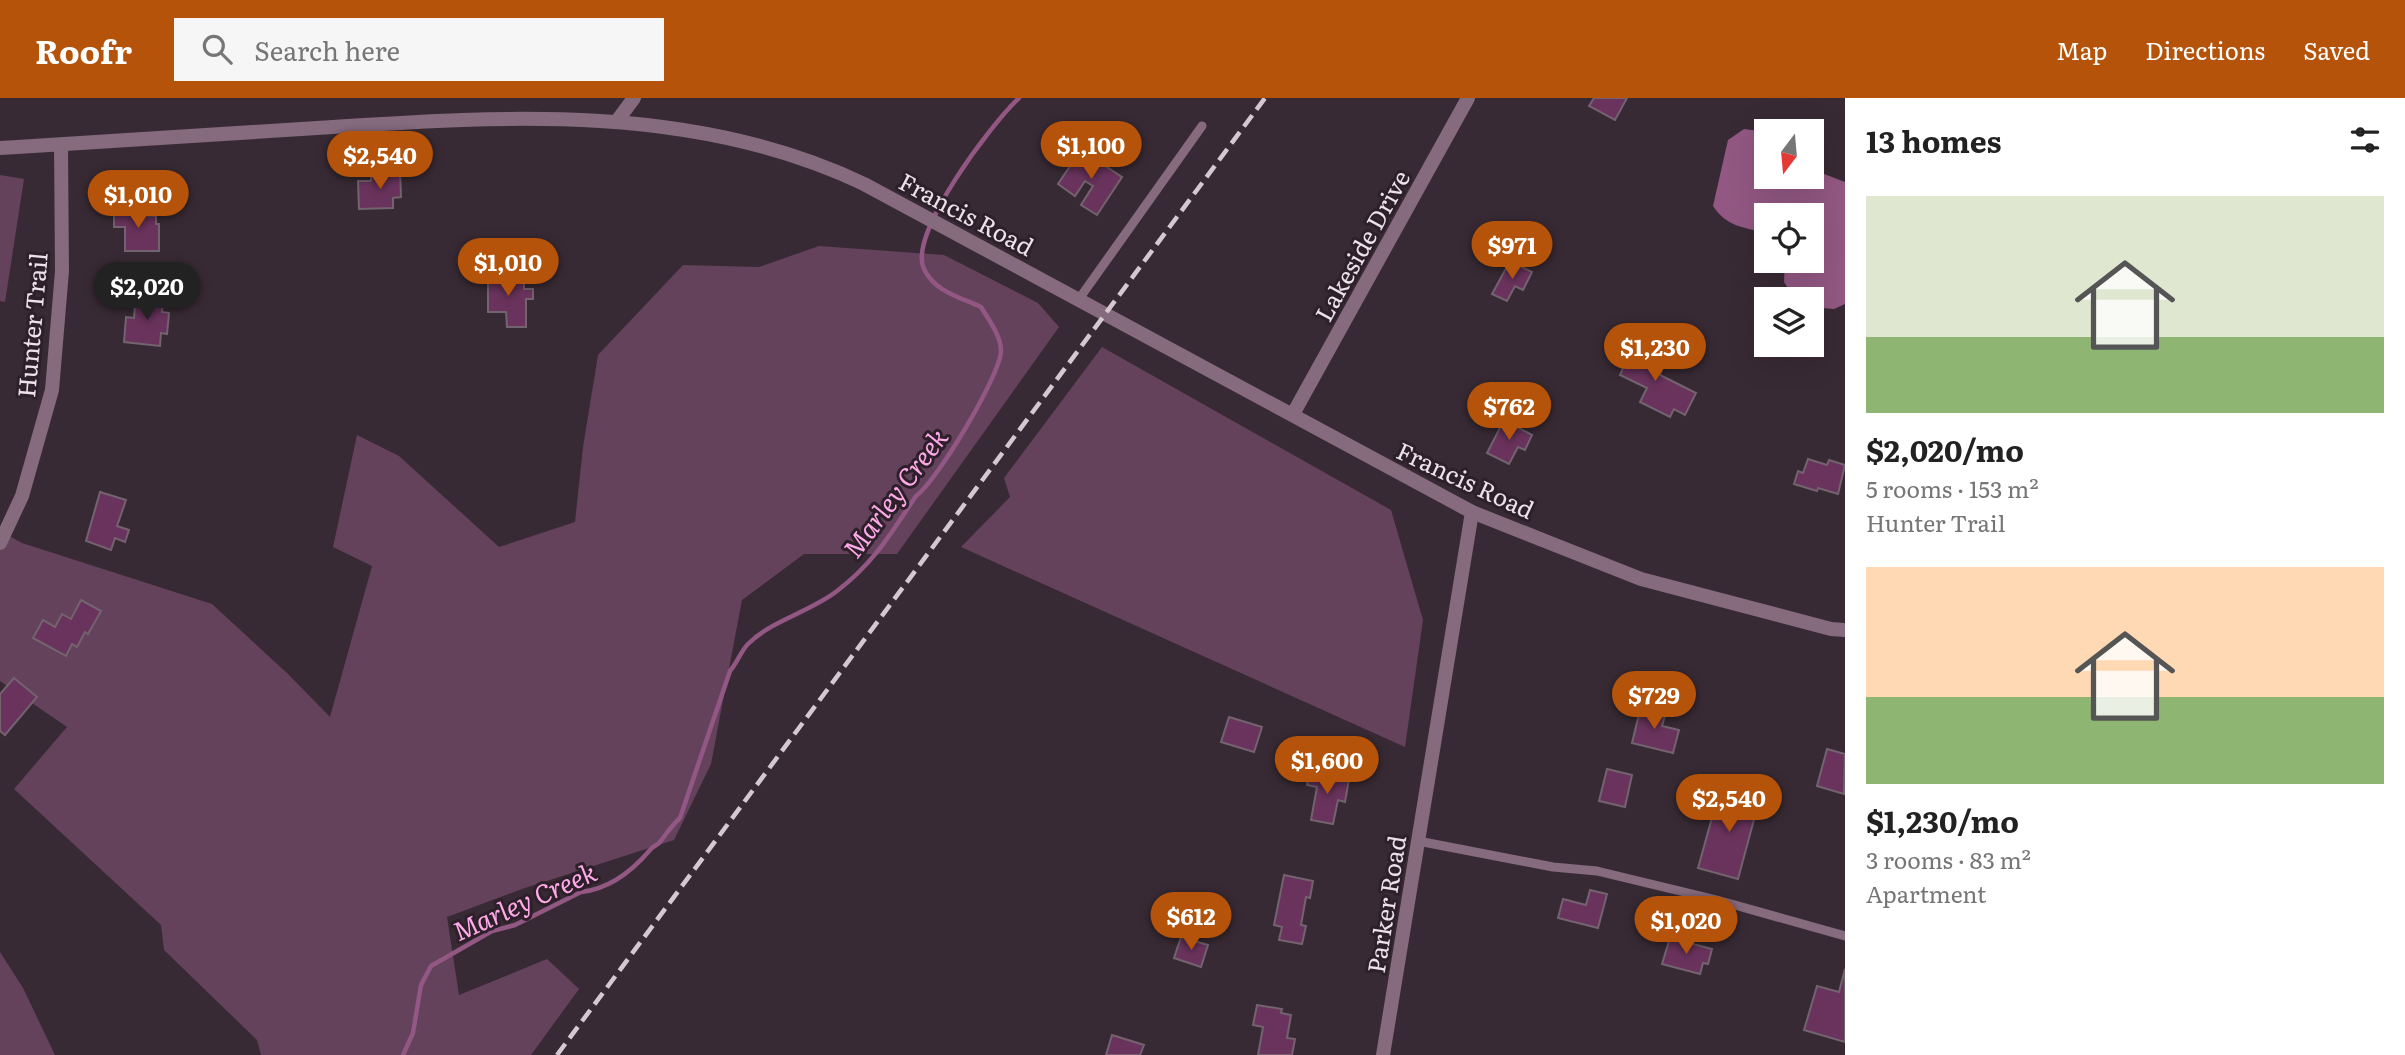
<!DOCTYPE html>
<meta charset="utf-8">
<style>
body{margin:0;font-family:Literata,serif;background:#f6f6f6;color:#222;height:100vh;display:flex;flex-direction:column;font-size:26px;white-space:nowrap}
*{box-sizing:border-box;margin:0}
p{font-size:23px;color:#767676}
.icon{flex:none;width:38px;height:38px;fill:none;stroke:currentColor;stroke-width:2;stroke-linecap:round;stroke-linejoin:round}
.map{position:relative;flex:1;overflow:hidden}
.panel{display:flex;flex-direction:column;background:#fff;width:560px}
.panel>*{flex:none}
.needle{width:46px;rotate:196deg}
.buttons{position:absolute;left:1754px;top:21px;display:grid;gap:14px}
.buttons a{display:grid;place-items:center;width:70px;height:70px;border-radius:0px;background:#fff;box-shadow:0 7px 28px #0002;font-size:35px}
.price{position:absolute;translate:-50% -60px;padding:0 16px;border-radius:24px;background:#b45309;color:#fff;font-size:23px;line-height:46px;filter:drop-shadow(0 2px 4px #0008)}
.price::after{content:'';position:absolute;left:50%;top:42px;width:21px;height:16px;margin-left:-10px;background:inherit;clip-path:polygon(0 0,100% 0,50% 100%)}
.price.on{background:#222;color:#fff}
ul{padding:0;list-style:none}
li{display:grid;align-content:center;gap:14px;height:371px;padding:0 21px}
li span{display:grid;place-items:center;height:217px;border-radius:0px;color:#555}
li>.icon{margin-inline-start:auto}
span .icon{width:126px;height:126px;fill:#fffc;stroke-width:1}
li b{font-size:30px}
h2{display:flex;justify-content:space-between;align-items:center;height:84px;padding:0 21px;font-size:30px}
header{display:flex;align-items:center;gap:42px;box-sizing:border-box;height:98px;padding:0 35px;background:#b45309;color:#fff}
header strong{font-size:33px}
nav{display:flex;gap:38px;margin-inline-start:auto;font-size:24px}
.search{width:490px;height:63px;background:#f6f6f6;display:flex;align-items:center;gap:18px;box-sizing:border-box;padding:0 24px;border-radius:0px;color:#767676;font-size:26px}
main{display:flex;flex:1;min-height:0}
.map>svg:first-child{display:block}
.green{fill:#64425b}
.water{fill:#925883}
.lines{fill:none;stroke-linecap:round;stroke-linejoin:round}
.stream{stroke:#925883;stroke-width:4.5}
.building{fill:#6a335d;stroke:#73636e;stroke-width:2}
.service{stroke:#866b7e;stroke-width:9}
.minor{stroke:#866b7e;stroke-width:14}
.tertiary{stroke:#866b7e;stroke-width:14}
.rail{stroke:#d4c9d0;stroke-width:4.5;stroke-dasharray:14 7;stroke-linecap:butt}
.labels{text-anchor:middle;dominant-baseline:central;stroke-width:6;stroke-linejoin:round;paint-order:stroke}
.street-label{font-size:24px;fill:#ece2e9;stroke:#2e202a}
.water-label{font-size:26px;font-style:italic;fill:#ffaae8;stroke:#2e202a}
</style>
<header>
<strong>Roofr</strong>
<div class="search"><svg class="icon" aria-label="search" viewBox="0 0 24 24"><circle cx="10" cy="10" r="6"/><path d="M15 15l6 6"/></svg>Search here</div>
<nav><a>Map</a><a>Directions</a><a>Saved</a></nav>
</header>
<main>
<div class="map">
<svg width="1845" height="957" viewBox="0 0 1845 957">
<rect width="100%" height="100%" fill="#382a34"/>
<!-- green -->
<g class="green">
<polygon points="0,77 24,81 5,204 0,203"/>
<polygon points="819,148 944,157 1038,205 1059,229 897,456 804,456 742,502 711,666 674,742 525,790 447,819 459,897 547,861 579,891 531,957 261,957 257,942 164,852 161,827 14,691 67,629 0,583 0,433 22,445 212,506 288,576 330,619 372,468 333,449 357,337 399,358 499,449 575,424 583,349 598,257 683,167 759,169"/>
<polygon points="1102,249 1391,412 1423,522 1405,649 961,449 1010,399 1004,380"/>
<polygon points="0,854 23,890 55,957 0,957"/>
</g>
<!-- water -->
<path class="water" d="M1744,31L1766,34V79H1811V71L1845,84V206L1834,211L1811,209V201H1795L1784,184L1785,163H1811V117H1766V135C1743,129 1727,129 1713,108L1728,42Z"/>
<g class="lines">
<!-- stream -->
<path class="stream" d="M403,957L413,935L421,887L431,868L492,833L515,827L581,794C609,791 633,772 650,752C653,748 656,748 659,745C666,737 670,729 680,720L730,573C737,565 741,553 748,546C772,522 810,514 837,493C874,465 891,435 916,398C937,383 1000,278 1001,253C1001,238 989,222 981,209C960,199 935,194 924,171C907,136 993,24 1019,0"/>
</g>
<!-- building -->
<g class="building">
<polygon points="1594,0 1627,0 1615,22 1589,8"/>
<polygon points="1081,52 1122,79 1097,117 1081,107 1093,88 1085,83 1075,98 1058,86"/>
<polygon points="400,74 401,99 393,100 393,110 359,111 358,83 371,83 371,75"/>
<polygon points="114,111 140,111 140,117 156,118 156,126 159,126 159,153 125,153 125,129 114,129"/>
<polygon points="1510,163 1532,174 1523,192 1515,188 1507,203 1492,196"/>
<polygon points="488,171 500,171 500,180 524,180 524,191 533,191 533,201 526,201 526,229 507,229 506,214 488,214"/>
<polygon points="136,196 163,199 162,214 169,215 167,236 161,235 160,248 124,244 126,219 134,220"/>
<polygon points="1629,247 1652,258 1650,262 1663,269 1660,277 1696,295 1685,317 1674,311 1670,319 1640,304 1647,290 1620,277 1623,270 1618,268"/>
<polygon points="1504,322 1532,337 1525,352 1518,349 1509,366 1487,355"/>
<polygon points="1808,361 1827,367 1829,362 1845,367 1838,396 1818,390 1817,393 1794,386 1798,373 1803,375"/>
<polygon points="100,394 126,402 117,428 129,432 125,444 115,440 111,452 86,443"/>
<polygon points="81,502 101,513 88,536 85,534 77,549 72,546 66,558 33,540 43,522 55,529 62,516 71,521"/>
<polygon points="14,580 37,599 5,637 0,633 0,596"/>
<polygon points="1641,608 1666,614 1662,628 1679,632 1673,655 1632,645"/>
<polygon points="1229,619 1262,629 1254,654 1221,644"/>
<polygon points="1827,651 1845,656 1844,696 1817,688"/>
<polygon points="1607,671 1632,677 1625,709 1599,703"/>
<polygon points="1309,674 1349,681 1345,704 1338,702 1333,726 1311,722 1317,689 1307,687"/>
<polygon points="1720,691 1759,703 1738,781 1698,770"/>
<polygon points="1284,777 1313,783 1310,800 1306,799 1301,827 1306,828 1302,846 1279,842 1282,829 1274,827"/>
<polygon points="1590,792 1607,796 1598,830 1558,820 1563,801 1586,807"/>
<polygon points="1181,839 1208,847 1201,869 1174,860"/>
<polygon points="1670,840 1712,851 1708,866 1703,865 1700,876 1662,866"/>
<polygon points="1845,871 1845,944 1804,932 1817,888 1839,894"/>
<polygon points="1257,907 1282,911 1281,915 1291,917 1287,940 1295,941 1292,957 1258,957 1263,929 1253,927"/>
<polygon points="1112,937 1144,947 1140,957 1106,957"/>
</g>
<g class="lines">
<!-- service -->
<g class="service">
<polyline points="1079,201 1202,28"/>
<polyline points="1418,743 1553,769 1597,773 1717,802 1845,838"/>
</g>
<!-- minor -->
<g class="minor">
<polyline points="617,23 634,0"/>
<polyline points="1293,316 1468,0"/>
<polyline points="1472,414 1540,441"/>
<polyline points="0,445 22,398 52,292 62,173 61,47"/>
</g>
<!-- tertiary -->
<g class="tertiary">
<path d="M0,50C106,44 212,37 317,30C501,18 693,4 864,86L1472,414L1383,957"/>
<polyline points="1540,441 1641,481 1831,531 1845,532"/>
</g>
<!-- rail -->
<polyline class="rail" points="557,957 1265,0"/>
</g>
<g class="labels">
<!-- street labels -->
<g class="street-label">
<text transform="translate(967 115) rotate(28)">Francis Road</text>
<text transform="translate(1361 147) rotate(-61)">Lakeside Drive</text>
<text transform="translate(31 227) rotate(-85)">Hunter Trail</text>
<text transform="translate(1466 381) rotate(25)">Francis Road</text>
<text transform="translate(1385 806) rotate(-81)">Parker Road</text>
</g>
<!-- water labels -->
<g class="water-label">
<text transform="translate(894 394) rotate(-53)">Marley Creek</text>
<text transform="translate(524 802) rotate(-24)">Marley Creek</text>
</g>
</g>
</svg>
<div class="buttons">
<a><svg class="needle" viewBox="-14 -14 28 28"><path d="M0-13l5 13h-10z" fill="#e53935"/><path d="M0 13l5-13h-10z" fill="#767676"/></svg></a>
<a><svg class="icon" aria-label="locate" viewBox="0 0 24 24"><circle cx="12" cy="12" r="6"/><path d="M12 2v4M12 18v4M2 12h4M18 12h4"/></svg></a>
<a><svg class="icon" aria-label="layers" viewBox="0 0 24 24"><path d="M12 4l9 5-9 5-9-5zM3 14l9 5 9-5"/></svg></a>
</div>
<b class="price" style="left:1091px;top:83px">$1,100</b>
<b class="price" style="left:380px;top:93px">$2,540</b>
<b class="price" style="left:138px;top:132px">$1,010</b>
<b class="price" style="left:1512px;top:183px">$971</b>
<b class="price" style="left:508px;top:200px">$1,010</b>
<b class="price on" style="left:147px;top:224px">$2,020</b>
<b class="price" style="left:1655px;top:285px">$1,230</b>
<b class="price" style="left:1509px;top:344px">$762</b>
<b class="price" style="left:1654px;top:633px">$729</b>
<b class="price" style="left:1327px;top:698px">$1,600</b>
<b class="price" style="left:1729px;top:736px">$2,540</b>
<b class="price" style="left:1191px;top:854px">$612</b>
<b class="price" style="left:1686px;top:858px">$1,020</b>
</div>
<section class="panel">
<h2>13 homes<svg class="icon" aria-label="filters" viewBox="0 0 24 24"><path d="M4 7h16M4 17h16"/><circle cx="9" cy="7" r="2"/><circle cx="15" cy="17" r="2"/></svg></h2>
<ul>
<li><span style="background:linear-gradient(#dfe7d0 65%,#8fb573 0)"><svg class="icon" aria-label="home" viewBox="0 0 24 24"><path d="M3 11l9-7 9 7M6 9v11h12V9"/></svg></span><div><b>$2,020/mo</b><p>5 rooms · 153 m²</p><p>Hunter Trail</p></div></li>
<li><span style="background:linear-gradient(#ffd9b3 60%,#8fb573 0)"><svg class="icon" aria-label="home" viewBox="0 0 24 24"><path d="M3 11l9-7 9 7M6 9v11h12V9"/></svg></span><div><b>$1,230/mo</b><p>3 rooms · 83 m²</p><p>Apartment</p></div></li>
</ul>
</section>
</main>
